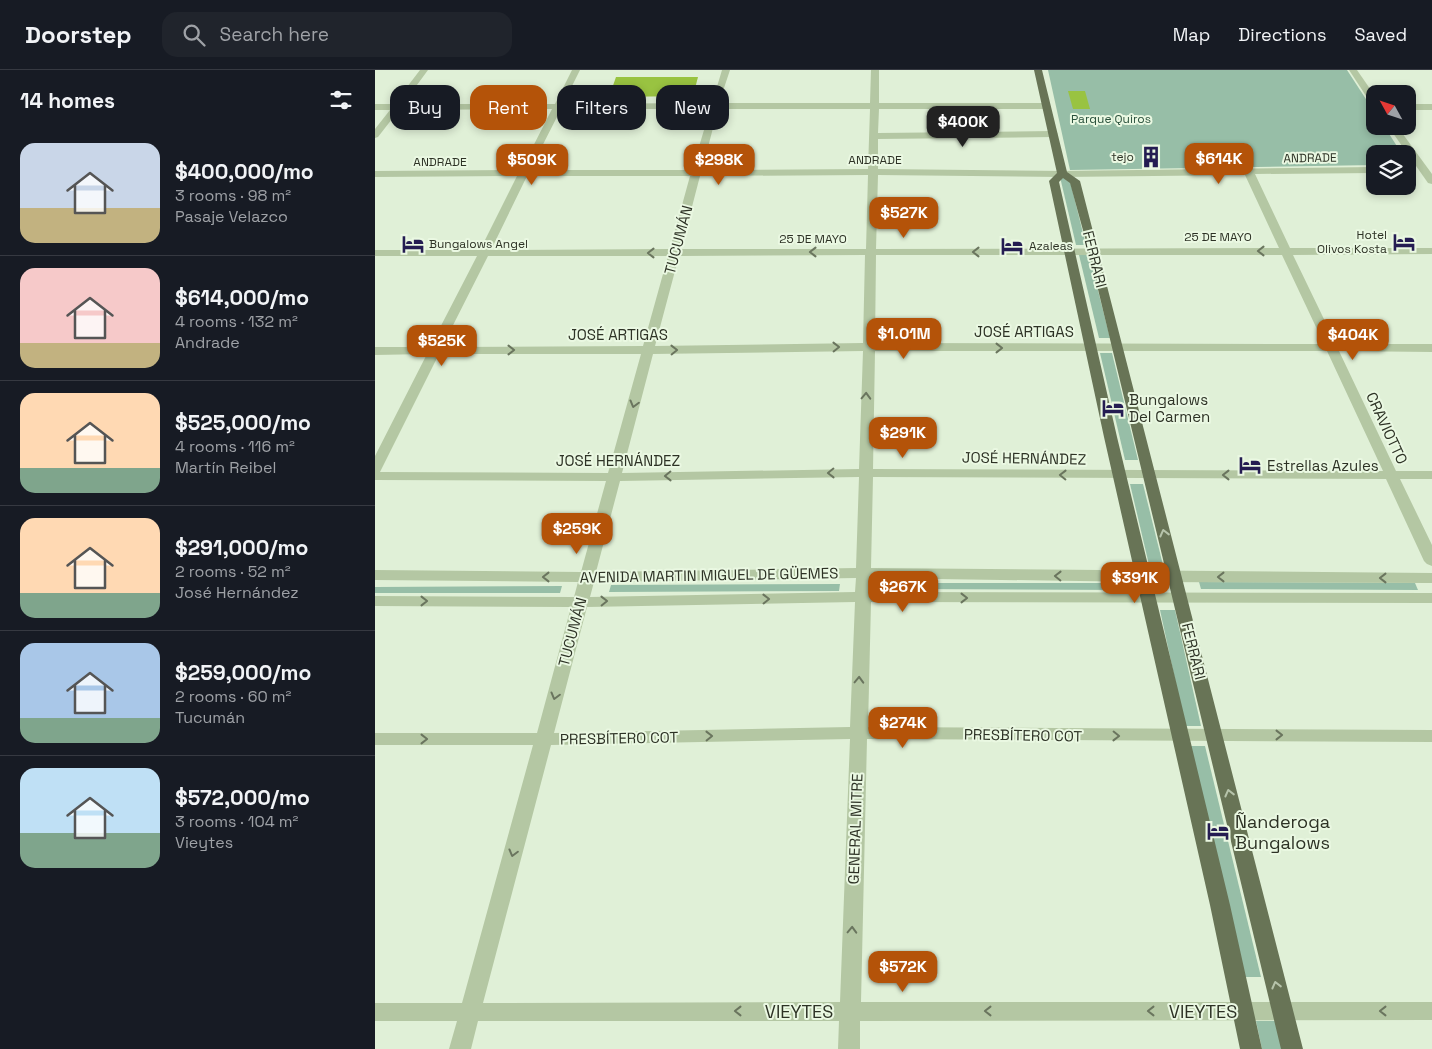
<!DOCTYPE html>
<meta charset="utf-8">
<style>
body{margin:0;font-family:"Space Grotesk",sans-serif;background:#20242c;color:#f1f3f6;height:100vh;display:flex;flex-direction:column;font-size:19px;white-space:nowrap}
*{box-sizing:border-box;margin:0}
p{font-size:16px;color:#9ea1a6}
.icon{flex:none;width:28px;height:28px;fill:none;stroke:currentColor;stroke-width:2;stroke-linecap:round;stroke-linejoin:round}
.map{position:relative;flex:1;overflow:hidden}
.drawer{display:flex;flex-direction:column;background:#171b24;width:375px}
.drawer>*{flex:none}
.banner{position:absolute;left:15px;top:15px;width:475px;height:45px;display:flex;gap:10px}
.needle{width:32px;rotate:310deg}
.buttons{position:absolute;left:991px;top:15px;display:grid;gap:10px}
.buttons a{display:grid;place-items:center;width:50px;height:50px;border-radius:10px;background:#171b24;box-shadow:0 2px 8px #0003;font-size:25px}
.price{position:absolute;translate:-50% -42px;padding:0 11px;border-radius:10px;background:#b45309;color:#fff;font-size:16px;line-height:32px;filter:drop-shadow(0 1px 2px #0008)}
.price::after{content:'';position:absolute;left:50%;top:30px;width:15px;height:11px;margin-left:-8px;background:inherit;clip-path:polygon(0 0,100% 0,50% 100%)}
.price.active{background:#222;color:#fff}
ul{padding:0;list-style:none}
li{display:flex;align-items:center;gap:15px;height:125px;padding:0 20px}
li+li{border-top:1px solid #363941}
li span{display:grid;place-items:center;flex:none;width:140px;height:100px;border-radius:15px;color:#555}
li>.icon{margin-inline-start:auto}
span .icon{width:60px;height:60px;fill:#fffc;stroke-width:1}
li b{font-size:21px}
h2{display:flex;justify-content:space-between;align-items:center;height:60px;padding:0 20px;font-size:21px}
.pill{padding:0 18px;border-radius:15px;background:#171b24;box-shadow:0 2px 8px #0003;font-size:18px;line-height:45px}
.pill.active{background:#b45309;color:#fff}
header{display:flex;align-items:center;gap:30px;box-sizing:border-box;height:70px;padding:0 25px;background:#171b24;border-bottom:1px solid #363941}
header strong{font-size:24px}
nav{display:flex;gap:28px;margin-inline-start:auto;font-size:18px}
.search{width:350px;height:45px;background:#20242c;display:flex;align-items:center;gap:12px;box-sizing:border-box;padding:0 18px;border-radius:15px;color:#9ea1a6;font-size:19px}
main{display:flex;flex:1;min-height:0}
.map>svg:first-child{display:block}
.green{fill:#97bea7}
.building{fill:#99c341}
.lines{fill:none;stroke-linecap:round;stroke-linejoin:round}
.minor{fill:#b4c7a3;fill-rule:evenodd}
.major{fill:#687456;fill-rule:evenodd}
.oneway{stroke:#6a755e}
.oneway2{stroke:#b6c3aa}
.labels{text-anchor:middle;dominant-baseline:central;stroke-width:4;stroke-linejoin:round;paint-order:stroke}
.far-park-label{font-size:12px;fill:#29503b;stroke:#eaf8e2}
.far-poi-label{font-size:12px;fill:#2d3225;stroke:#eaf8e2;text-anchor:end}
.far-street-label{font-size:12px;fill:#2d3225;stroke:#eaf8e2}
.street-label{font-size:15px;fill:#2d3225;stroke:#eaf8e2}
.poi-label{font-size:15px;fill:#2d3225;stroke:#eaf8e2;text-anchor:start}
.near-poi-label{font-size:18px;fill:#2d3225;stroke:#eaf8e2;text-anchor:start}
.near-street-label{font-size:18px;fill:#2d3225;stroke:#eaf8e2}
</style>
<header>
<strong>Doorstep</strong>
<div class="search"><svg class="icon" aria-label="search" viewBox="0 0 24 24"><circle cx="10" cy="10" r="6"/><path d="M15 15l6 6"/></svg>Search here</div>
<nav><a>Map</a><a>Directions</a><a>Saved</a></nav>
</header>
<main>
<section class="drawer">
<h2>14 homes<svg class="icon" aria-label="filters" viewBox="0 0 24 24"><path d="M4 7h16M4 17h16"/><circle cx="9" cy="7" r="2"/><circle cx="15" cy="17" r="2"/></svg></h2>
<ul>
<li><span style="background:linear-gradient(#c9d6e8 65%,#c2b280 0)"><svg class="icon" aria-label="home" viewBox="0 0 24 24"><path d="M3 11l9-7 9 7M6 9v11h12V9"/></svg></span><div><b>$400,000/mo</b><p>3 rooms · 98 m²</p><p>Pasaje Velazco</p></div></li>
<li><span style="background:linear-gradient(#f6c9c9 75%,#c2b280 0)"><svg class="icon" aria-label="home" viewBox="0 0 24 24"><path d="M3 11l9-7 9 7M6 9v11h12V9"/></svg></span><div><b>$614,000/mo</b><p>4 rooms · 132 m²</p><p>Andrade</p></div></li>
<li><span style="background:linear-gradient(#ffd9b3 75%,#7fa58c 0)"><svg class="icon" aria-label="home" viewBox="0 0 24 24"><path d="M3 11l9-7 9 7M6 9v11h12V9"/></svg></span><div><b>$525,000/mo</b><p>4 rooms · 116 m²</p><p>Martín Reibel</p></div></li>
<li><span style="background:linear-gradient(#ffd9b3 75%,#7fa58c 0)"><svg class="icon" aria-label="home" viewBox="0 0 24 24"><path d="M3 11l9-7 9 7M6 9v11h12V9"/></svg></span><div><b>$291,000/mo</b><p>2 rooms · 52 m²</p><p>José Hernández</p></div></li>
<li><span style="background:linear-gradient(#a9c7e8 75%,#7fa58c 0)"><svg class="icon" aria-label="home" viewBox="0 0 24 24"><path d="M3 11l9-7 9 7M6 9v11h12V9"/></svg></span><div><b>$259,000/mo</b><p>2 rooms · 60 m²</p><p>Tucumán</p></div></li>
<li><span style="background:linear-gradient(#bfe0f5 65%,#7fa58c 0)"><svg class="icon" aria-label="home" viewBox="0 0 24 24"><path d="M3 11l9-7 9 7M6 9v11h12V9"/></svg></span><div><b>$572,000/mo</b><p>3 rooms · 104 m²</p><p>Vieytes</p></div></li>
</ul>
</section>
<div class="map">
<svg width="1057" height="979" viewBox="0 0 1057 979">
<rect width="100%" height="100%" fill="#e0f0d7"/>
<!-- green -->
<g class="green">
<polygon points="673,0 972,0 1000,43 1000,56 1009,56 1027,84 1000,84 1000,95 695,100"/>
<polygon points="685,107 694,107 711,175 701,175"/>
<polygon points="704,185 714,185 735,268 724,268"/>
<polygon points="725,283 737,283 763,390 750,390"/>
<polygon points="755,414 768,414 789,499 775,499"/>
<polygon points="824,512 1040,513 1043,520 826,519"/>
<polygon points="536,513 748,513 750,520 536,519"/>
<polygon points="465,514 464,521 234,522 236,515"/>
<polygon points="187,516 185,523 0,523 0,517"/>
<polygon points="785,540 800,540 826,656 810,656"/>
<polygon points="814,676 830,676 886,907 867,907"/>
<polygon points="881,951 901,951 908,979 887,979"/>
</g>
<!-- building -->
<g class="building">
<polygon points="241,7 323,7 318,26 234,27"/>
<polygon points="693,21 710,21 715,39 698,39"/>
</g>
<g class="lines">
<!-- minor -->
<g class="minor">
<path d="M45,0H53L28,34H180L197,0H205L188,34L322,33L326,36L322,39H186L155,100H317L347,0H355L344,33H495L496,0H504V33H671L675,36L671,39H504L503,63L678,61L683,64L678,67L503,69V99L687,101L1000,97V103L880,104L915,178H1057V184L918,185L961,274H1057V282L964,281L1021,401H1057V409H1025L1057,475V496L1052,494L1049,491L1011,409L498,407L496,498L1057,503V513L769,512L496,508V522L1057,523V533L496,532L493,657L1057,660V672L492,669L486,932H1057V950L485,951V979H463L464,951H103L96,979H74L82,951H0V933H87L158,675H0V663H162L196,537L0,536V526L199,527L203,512L0,510V500L206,502L231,411L0,410V386L52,284L0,285V277H55L102,186H0V180H105L142,106L0,107V101L146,100L177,39L24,40L3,67L0,68V59L15,40H0V34H19ZM343,39H495L493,99L327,100ZM493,105L491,179H306L325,106ZM503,105L687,107L870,105L904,178L501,179ZM152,106H315L295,179L116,180ZM490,185L488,273L280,276L304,186ZM501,185H907L949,274L500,273ZM113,186H293L268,276L67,277ZM488,281L484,399L247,403L278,284ZM500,281H952L1008,401L498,399ZM64,284H266L233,403L5,402ZM484,407L481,498L221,502L245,411ZM481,508L480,522L215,527L219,512ZM480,532L475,657L179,663L212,537ZM475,669L465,932L108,933L176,675Z"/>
<polygon points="974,0 982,0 1000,26 1000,36 997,35"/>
<rect x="1032" y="34" width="25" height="6"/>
<polygon points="1013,56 1022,56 1057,104 1057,114 1053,113"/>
</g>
<!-- major -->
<polygon class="major" points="659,0 667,0 692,102 705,111 928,979 906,979 714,182 695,113 688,108 684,112 742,367 855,835 887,979 865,979 835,835 729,367 674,111 682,103"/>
</g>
<!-- one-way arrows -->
<defs><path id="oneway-chevron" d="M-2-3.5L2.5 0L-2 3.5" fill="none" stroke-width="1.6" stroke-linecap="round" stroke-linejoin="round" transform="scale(1.25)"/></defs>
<g class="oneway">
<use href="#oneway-chevron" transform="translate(886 181) rotate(180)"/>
<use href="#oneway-chevron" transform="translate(438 182) rotate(180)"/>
<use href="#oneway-chevron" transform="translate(601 182) rotate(180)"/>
<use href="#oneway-chevron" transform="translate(276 183) rotate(180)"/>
<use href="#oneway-chevron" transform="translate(461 277) rotate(-1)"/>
<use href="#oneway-chevron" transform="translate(624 278)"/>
<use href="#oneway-chevron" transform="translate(136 280)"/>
<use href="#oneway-chevron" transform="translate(299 280) rotate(-1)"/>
<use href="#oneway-chevron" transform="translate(491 326) rotate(-88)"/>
<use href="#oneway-chevron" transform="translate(259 334) rotate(105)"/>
<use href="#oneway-chevron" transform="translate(456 403) rotate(179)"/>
<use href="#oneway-chevron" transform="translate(688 405) rotate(-179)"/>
<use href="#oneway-chevron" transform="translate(851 405) rotate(180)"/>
<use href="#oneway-chevron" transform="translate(293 406) rotate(179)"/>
<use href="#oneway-chevron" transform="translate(683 506) rotate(-179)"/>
<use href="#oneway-chevron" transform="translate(171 507) rotate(-180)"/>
<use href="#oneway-chevron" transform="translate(846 507) rotate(-180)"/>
<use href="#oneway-chevron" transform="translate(1008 508) rotate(-180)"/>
<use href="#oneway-chevron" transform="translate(589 528)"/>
<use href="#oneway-chevron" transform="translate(391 529) rotate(-1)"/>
<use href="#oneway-chevron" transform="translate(49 531)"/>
<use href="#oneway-chevron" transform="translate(229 531) rotate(-1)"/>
<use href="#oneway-chevron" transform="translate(484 610) rotate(-88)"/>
<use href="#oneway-chevron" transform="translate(180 626) rotate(105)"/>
<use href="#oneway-chevron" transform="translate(904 665)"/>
<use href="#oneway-chevron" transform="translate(334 666) rotate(-1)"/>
<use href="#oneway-chevron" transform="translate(741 666) rotate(1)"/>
<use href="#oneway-chevron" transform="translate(49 669)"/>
<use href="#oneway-chevron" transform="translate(138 783) rotate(105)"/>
<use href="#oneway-chevron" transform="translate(477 860) rotate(-88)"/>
<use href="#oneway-chevron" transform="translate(363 941) rotate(180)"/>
<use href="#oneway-chevron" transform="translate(613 941) rotate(180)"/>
<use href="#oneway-chevron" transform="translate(776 941) rotate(180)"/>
<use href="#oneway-chevron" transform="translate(1008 941) rotate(180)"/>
</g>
<g class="oneway2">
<use href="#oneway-chevron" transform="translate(789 463) rotate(-104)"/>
<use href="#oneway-chevron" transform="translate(854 723) rotate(-104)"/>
<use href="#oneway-chevron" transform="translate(901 915) rotate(-104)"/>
</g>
<!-- icons -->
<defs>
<g id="building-bare" transform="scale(1.725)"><path d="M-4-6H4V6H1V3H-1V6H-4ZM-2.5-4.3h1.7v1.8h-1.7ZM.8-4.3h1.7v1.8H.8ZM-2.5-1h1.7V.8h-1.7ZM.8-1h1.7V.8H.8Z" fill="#241c52" stroke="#eaf8e2" stroke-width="2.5" paint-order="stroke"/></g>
<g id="hotel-bare" transform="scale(1.725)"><path d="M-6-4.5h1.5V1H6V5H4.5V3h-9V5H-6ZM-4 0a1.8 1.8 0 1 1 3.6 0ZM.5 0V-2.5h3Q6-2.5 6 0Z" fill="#241c52" stroke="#eaf8e2" stroke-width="2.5" paint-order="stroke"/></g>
</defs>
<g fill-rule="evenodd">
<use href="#building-bare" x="776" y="87"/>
<use href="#hotel-bare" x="1029" y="172"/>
<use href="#hotel-bare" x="38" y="174"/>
<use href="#hotel-bare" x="637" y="176"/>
<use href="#hotel-bare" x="738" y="338"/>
<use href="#hotel-bare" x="875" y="395"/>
<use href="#hotel-bare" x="843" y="761"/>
</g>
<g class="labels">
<!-- far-park labels -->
<g class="far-park-label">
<text x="736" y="49">Parque Quiros</text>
</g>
<!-- far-poi labels -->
<g class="far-poi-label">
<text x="759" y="87">tejo</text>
<text x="1012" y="165">Hotel<tspan x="1012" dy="14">Olivos Kosta</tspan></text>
<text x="54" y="174" text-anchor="start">Bungalows Angel</text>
<text x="654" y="176" text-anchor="start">Azaleas</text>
</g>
<!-- far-street labels -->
<g class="far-street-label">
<text transform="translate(935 88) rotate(-1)">ANDRADE</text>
<text x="500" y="90">ANDRADE</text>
<text x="65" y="92">ANDRADE</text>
<text x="843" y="167">25 DE MAYO</text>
<text x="438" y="169">25 DE MAYO</text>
</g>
<!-- street labels -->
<g class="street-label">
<text transform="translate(303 170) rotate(-75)">TUCUMÁN</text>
<text transform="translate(720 189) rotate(76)">FERRARI</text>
<text x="649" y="261">JOSÉ ARTIGAS</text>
<text x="243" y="264">JOSÉ ARTIGAS</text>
<text transform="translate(1012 358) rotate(65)">CRAVIOTTO</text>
<text transform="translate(649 388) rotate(1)">JOSÉ HERNÁNDEZ</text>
<text x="243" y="390">JOSÉ HERNÁNDEZ</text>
<text transform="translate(334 505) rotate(-1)">AVENIDA MARTIN MIGUEL DE GÜEMES</text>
<text transform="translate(197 562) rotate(-75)">TUCUMÁN</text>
<text transform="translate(819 581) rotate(76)">FERRARI</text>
<text transform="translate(648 665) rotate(1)">PRESBÍTERO COT</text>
<text transform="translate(244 668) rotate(-1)">PRESBÍTERO COT</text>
<text transform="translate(480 759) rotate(-88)">GENERAL MITRE</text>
</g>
<!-- poi labels -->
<g class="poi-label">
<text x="754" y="329">Bungalows<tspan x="754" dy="17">Del Carmen</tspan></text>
<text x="892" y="395">Estrellas Azules</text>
</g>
<!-- near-poi labels -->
<g class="near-poi-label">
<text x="860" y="751">Ñanderoga<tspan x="860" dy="21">Bungalows</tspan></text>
</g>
<!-- near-street labels -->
<g class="near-street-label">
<text x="424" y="941">VIEYTES</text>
<text x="828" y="941">VIEYTES</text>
</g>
</g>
</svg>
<div class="buttons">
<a><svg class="needle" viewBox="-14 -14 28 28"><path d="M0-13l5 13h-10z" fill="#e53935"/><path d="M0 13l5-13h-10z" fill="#9ea1a6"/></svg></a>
<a><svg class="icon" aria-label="layers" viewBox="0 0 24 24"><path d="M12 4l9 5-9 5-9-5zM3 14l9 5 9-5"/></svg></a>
</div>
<b class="price active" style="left:588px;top:78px">$400K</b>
<b class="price" style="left:844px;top:115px">$614K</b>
<b class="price" style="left:157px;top:116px">$509K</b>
<b class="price" style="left:344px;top:116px">$298K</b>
<b class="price" style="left:529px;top:169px">$527K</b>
<b class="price" style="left:529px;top:290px">$1.01M</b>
<b class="price" style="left:978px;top:291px">$404K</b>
<b class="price" style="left:67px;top:297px">$525K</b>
<b class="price" style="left:528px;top:389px">$291K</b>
<b class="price" style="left:202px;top:485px">$259K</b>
<b class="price" style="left:760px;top:534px">$391K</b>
<b class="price" style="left:528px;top:543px">$267K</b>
<b class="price" style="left:528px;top:679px">$274K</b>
<b class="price" style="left:528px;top:923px">$572K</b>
<div class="banner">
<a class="pill">Buy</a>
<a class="pill active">Rent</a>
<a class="pill">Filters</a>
<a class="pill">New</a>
</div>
</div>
</main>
